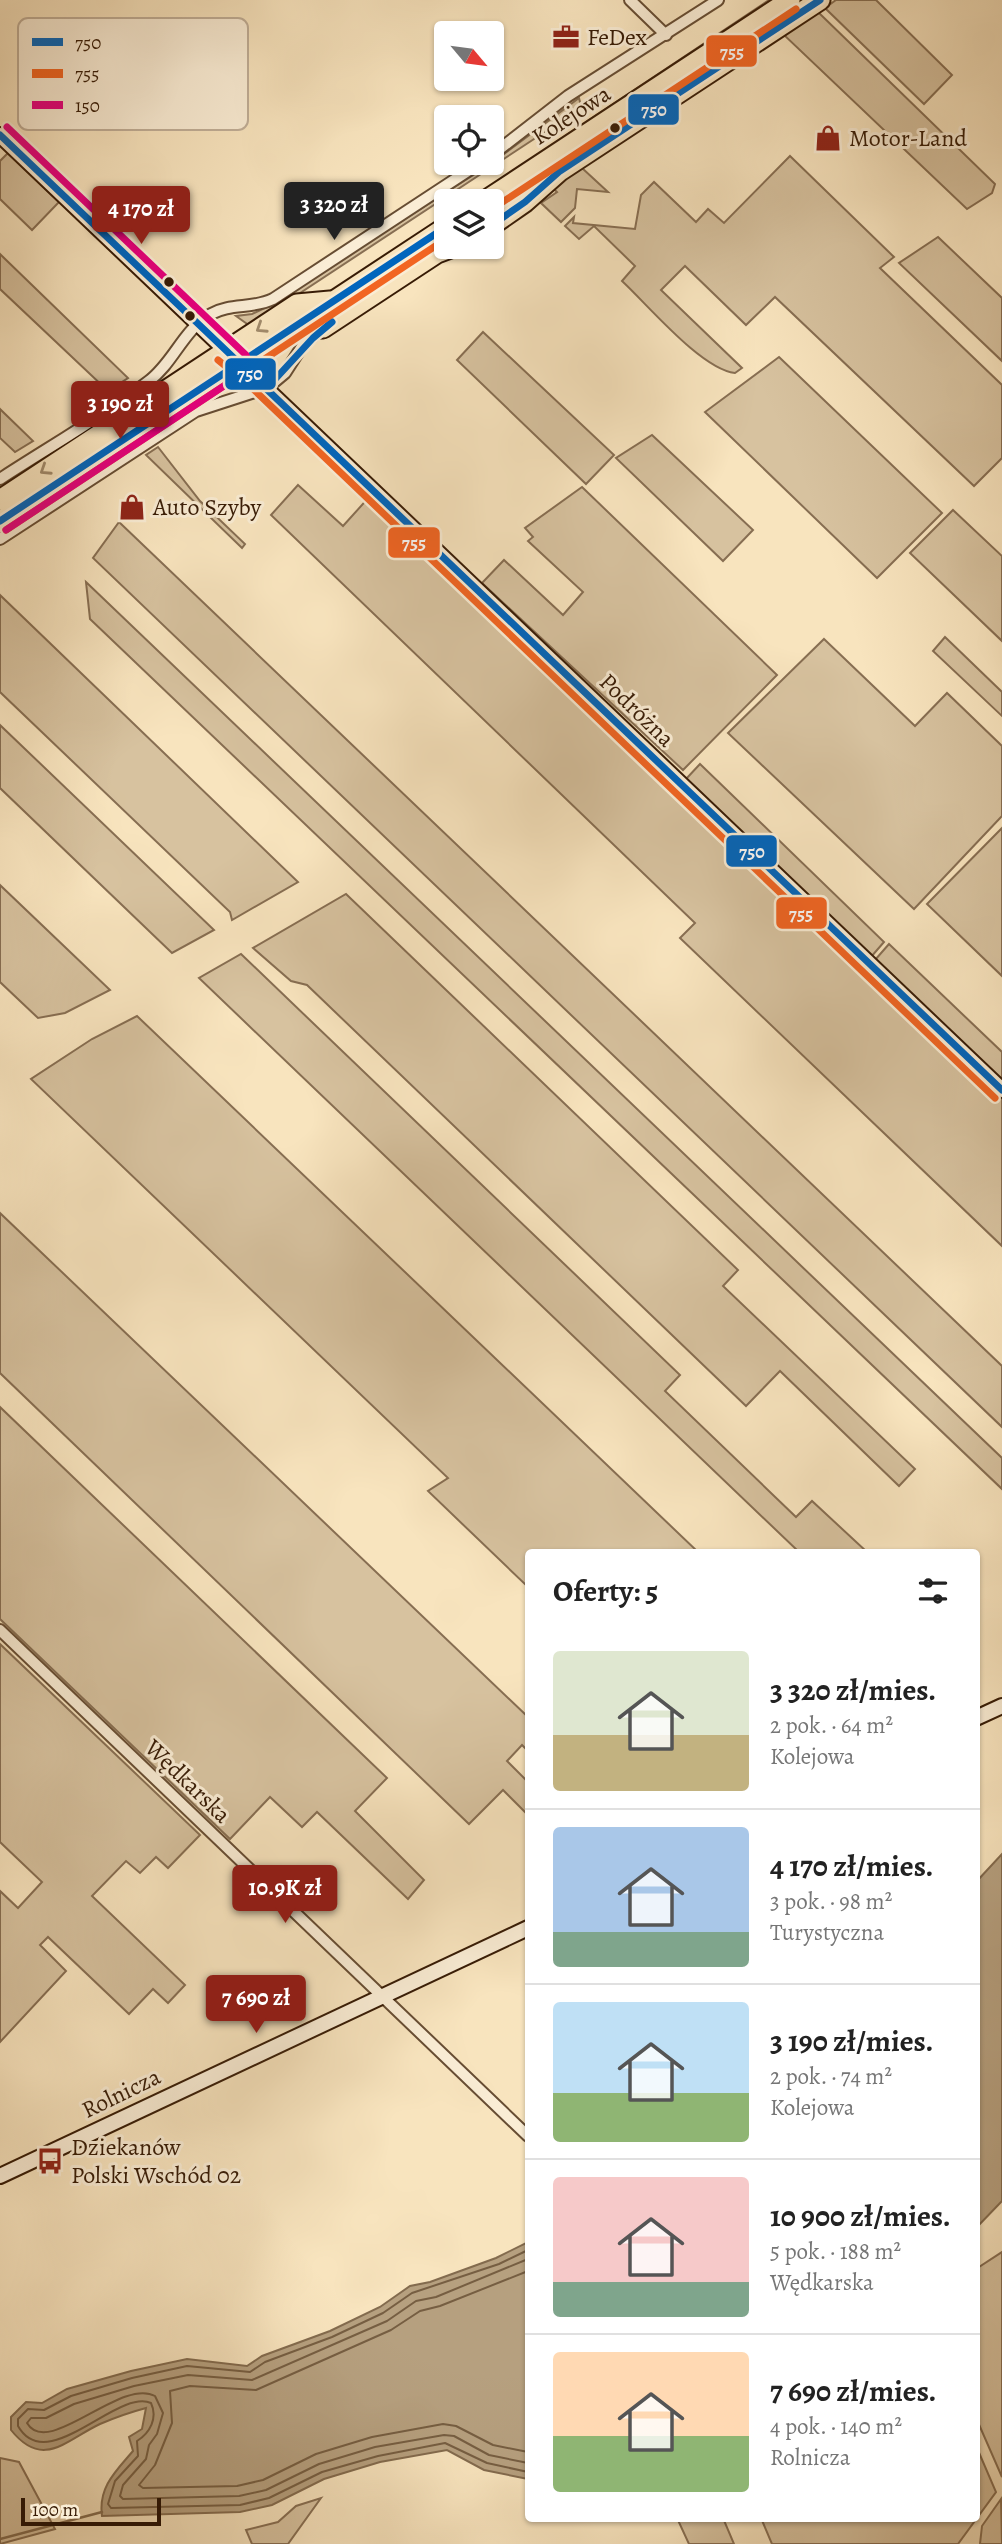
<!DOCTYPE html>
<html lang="pl">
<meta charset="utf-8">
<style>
body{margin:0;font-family:Alegreya,serif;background:#f6f6f6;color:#222;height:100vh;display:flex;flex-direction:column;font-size:26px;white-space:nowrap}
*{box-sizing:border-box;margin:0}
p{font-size:23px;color:#767676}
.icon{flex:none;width:38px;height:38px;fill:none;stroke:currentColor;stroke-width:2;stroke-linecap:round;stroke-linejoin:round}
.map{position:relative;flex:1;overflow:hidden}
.drawer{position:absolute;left:525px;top:1549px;width:455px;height:973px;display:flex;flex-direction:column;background:#fff;border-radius:7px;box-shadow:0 2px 5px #0004}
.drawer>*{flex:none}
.needle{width:46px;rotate:119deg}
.buttons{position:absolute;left:434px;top:21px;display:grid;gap:14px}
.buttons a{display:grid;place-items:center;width:70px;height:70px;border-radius:7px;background:#fff;box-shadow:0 2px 5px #0004;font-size:35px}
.scale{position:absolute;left:21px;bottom:18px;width:140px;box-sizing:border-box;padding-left:7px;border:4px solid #371b05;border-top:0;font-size:19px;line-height:24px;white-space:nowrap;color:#371b05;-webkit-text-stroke:5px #faedd5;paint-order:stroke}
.price{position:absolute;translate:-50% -60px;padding:0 16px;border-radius:7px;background:#8f2418;color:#fff;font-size:23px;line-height:46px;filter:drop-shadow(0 2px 4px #0008)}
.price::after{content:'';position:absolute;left:50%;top:42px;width:21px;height:16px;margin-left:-10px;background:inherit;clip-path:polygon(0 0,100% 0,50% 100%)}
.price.on{background:#222;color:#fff}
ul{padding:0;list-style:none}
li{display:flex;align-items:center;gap:21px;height:175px;padding:0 28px}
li+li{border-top:2px solid #e0e0e0}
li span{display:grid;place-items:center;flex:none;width:196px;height:140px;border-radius:7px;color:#555}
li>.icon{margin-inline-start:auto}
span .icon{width:84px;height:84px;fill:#fffc;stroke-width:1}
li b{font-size:30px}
h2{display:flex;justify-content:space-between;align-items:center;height:84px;padding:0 28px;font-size:30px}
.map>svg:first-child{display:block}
.green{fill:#d7c29f;stroke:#876e52;stroke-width:2}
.water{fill:#b6a07f;stroke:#836b4e;stroke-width:2}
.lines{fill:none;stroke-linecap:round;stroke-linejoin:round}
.shore{stroke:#765e42;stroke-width:2}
.stream{stroke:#836b4e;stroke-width:2.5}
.street-casing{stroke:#674d33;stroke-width:14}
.secondary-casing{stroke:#371b05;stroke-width:18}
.highway-casing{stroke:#371b05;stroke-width:23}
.street{stroke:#faedd5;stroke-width:10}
.secondary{stroke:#faedd5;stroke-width:14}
.highway{stroke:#f8e4be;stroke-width:19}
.bus-1-casing{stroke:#faedd5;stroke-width:12}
.bus-2-casing{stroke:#faedd5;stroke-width:12}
.bus-3-casing{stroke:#faedd5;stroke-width:12}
.bus-1{stroke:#0065bd;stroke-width:7}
.bus-2{stroke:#f26522;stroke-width:7}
.bus-3{stroke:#e5007d;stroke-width:7}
.oneway{stroke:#a18a6b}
.bus-dot{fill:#371b05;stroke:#faedd5;stroke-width:2.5}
.labels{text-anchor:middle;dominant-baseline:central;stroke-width:6;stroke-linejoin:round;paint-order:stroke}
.poi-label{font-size:24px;fill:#371b05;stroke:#faedd5;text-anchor:start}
.street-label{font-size:24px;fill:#371b05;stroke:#faedd5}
.key{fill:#faedd5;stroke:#c0ae97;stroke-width:2}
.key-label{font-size:19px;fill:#371b05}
.line-badge{stroke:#faedd5;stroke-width:2.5}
.badge-label{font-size:19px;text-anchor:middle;font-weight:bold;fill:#fff}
</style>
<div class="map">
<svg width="1002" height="2544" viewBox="0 0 1002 2544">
<rect width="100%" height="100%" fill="#f8e4be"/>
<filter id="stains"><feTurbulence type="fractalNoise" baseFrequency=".00286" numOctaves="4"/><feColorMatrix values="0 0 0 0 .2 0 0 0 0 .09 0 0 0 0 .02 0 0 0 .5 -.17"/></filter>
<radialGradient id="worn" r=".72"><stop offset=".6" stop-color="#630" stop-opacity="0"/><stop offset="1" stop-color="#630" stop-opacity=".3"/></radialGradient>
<!-- green -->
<g class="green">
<polygon points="769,0 780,0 475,201 468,201"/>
<polygon points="836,0 876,0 952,75 924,104 825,8"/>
<polygon points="818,12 995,184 992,193 967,209 784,35"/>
<polygon points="579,98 581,106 569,116 250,326 236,316 252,314 271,305 492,163"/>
<polygon points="8,153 59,202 32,230 0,199 0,161"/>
<path d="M790,156L894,257L880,268L1002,385V458L974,486L775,297L746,325L685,266L661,290L742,368L735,373C701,369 648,305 622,281L635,266L594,226L579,239L565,226L574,217L573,223L635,229L641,195L654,182L696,222L708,209L724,223Z"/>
<polygon points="582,168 608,192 577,189 575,208 561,222 541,203 557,192 552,187"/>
<polygon points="938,237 1002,298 1002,361 899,263"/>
<polygon points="0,254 128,378 108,391 0,289"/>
<polygon points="483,332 614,455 586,484 457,360"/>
<polygon points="779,357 942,513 877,578 705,412"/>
<polygon points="0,409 33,441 15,452 0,438"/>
<polygon points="652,435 753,530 723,561 616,458"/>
<polygon points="158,447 200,501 245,544 242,548 146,455"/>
<polygon points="298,485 343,526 371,495 1002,1097 1002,1246 680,938 695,923 271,515"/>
<polygon points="582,487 777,675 683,770 482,583 504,560 563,615 583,592 528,541 533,537 525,528"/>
<polygon points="953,510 1002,556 1002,641 910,553"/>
<polygon points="119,522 1002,1366 1002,1427 93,558"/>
<polygon points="86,582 1002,1458 1002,1489 90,619"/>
<polygon points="0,595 298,882 232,920 230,912 0,692"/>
<polygon points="945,637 1002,692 1002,716 933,651"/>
<polygon points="824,639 915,726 947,693 1002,746 1002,816 914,909 728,733"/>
<polygon points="0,725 214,930 172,953 0,788"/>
<polygon points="700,764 884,942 871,957 686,779"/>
<polygon points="1002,828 1002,976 927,904"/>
<polygon points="0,885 110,990 65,1013 38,1018 0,982"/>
<polygon points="346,894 738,1270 723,1286 915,1469 899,1486 780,1371 746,1406 307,985 291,981 253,948"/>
<polygon points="889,944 1002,1052 1002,1081 875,960"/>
<polygon points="241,954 680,1375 665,1391 796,1517 812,1501 867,1552 799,1552 199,978"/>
<polygon points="137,1016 698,1552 528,1552 528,1587 428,1491 448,1478 31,1079 92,1039"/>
<polygon points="0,1213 528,1717 528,1751 522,1745 507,1761 528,1782 528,1815 503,1790 469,1824 0,1373"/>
<polygon points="0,1407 387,1778 355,1811 424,1880 408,1899 317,1812 302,1827 270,1797 230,1839 0,1619"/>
<polygon points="0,1644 200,1835 168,1868 156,1857 140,1873 126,1861 92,1896 185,1985 168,2003 153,1989 129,2014 48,1937 40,1945 66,1971 0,2042 0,1891 18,1908 42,1882 0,1842"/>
<polygon points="1002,2252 1002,2477 977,2420 976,2269"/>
<polygon points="977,2448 996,2492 958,2544 772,2544 761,2518 976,2518"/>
<polygon points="0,2458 19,2462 55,2529 0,2544"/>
<polygon points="321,2498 288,2544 252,2544 246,2530 278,2522 296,2506"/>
<polygon points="1001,2499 1002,2544 980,2544 982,2526"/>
<polygon points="677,2518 723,2518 734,2544 689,2544"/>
</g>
<!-- water -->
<g class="water">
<polygon points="1002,1854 1002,2201 977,2227 977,1881"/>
<path d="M528,2242V2479L484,2470L447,2450L380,2462L324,2479L272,2505L240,2512L102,2516C98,2487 116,2471 133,2451L129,2437L142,2429L146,2408C131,2412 114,2418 100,2424C66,2440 43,2470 11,2430V2417L26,2402L42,2403L67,2389L131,2371L187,2359L247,2366L262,2356L330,2331L380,2307L410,2286L430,2282L496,2258Z"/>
</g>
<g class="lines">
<!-- shore -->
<g class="shore">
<path d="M528,2250L499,2264L412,2293L383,2313L332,2337L265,2362L250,2372L187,2366L132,2378L71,2396L44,2410L28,2409L18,2419V2426C47,2477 117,2388 151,2403C158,2418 150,2433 137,2441L138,2456L115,2481L108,2504L111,2508L240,2505L269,2498L322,2472L378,2456L445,2443L487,2463L528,2472"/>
<path d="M528,2259L436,2297L416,2301L387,2321L252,2380L188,2375L134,2386L74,2404L46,2418H31L27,2423C48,2459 121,2377 155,2396L163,2413L157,2434L149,2445L146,2459L123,2485L120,2496L123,2499L239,2496L266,2490L319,2464L375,2447L444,2435L454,2436L489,2455L528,2463"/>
<polyline points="528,2271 440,2306 420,2311 391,2330 256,2390 190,2386 170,2391 172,2423 155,2465 139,2485 143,2488 237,2486 263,2480 316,2454 372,2437 443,2424 456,2426 493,2445 528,2452"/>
</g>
<!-- stream -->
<polyline class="stream" points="0,2539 102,2512"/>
<!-- street casing -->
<g class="street-casing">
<g id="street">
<polyline points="630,0 666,35"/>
<polyline points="492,155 568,96 718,0"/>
<path d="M0,479C49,447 102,417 149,381C174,362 183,330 211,314C230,303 253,309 273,299L480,163"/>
<polyline points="0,539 196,411 267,388 285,373 303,345 320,330"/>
<polyline points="0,1630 528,2136"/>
</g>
</g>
<!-- secondary casing -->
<g class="secondary-casing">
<g id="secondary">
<polyline points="0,135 1002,1090"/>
<polyline points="976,1718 1002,1706"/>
<polyline points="0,2176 528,1928"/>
</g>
</g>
<!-- highway casing -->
<g class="highway-casing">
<g id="highway">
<polyline points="485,201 790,0"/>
<polyline points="492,225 525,202 560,171 820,0"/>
<polyline points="292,329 323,328 437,253 453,247"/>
<polyline points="0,500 297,304 330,301"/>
<polyline points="0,521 446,227"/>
</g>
</g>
<!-- street -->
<use href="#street" class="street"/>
<!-- secondary -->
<use href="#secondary" class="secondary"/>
<!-- highway -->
<use href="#highway" class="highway"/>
<!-- bus-1 casing -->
<g class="bus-1-casing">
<g id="bus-1">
<polyline points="0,135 1002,1090"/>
<polyline points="492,225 525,202 560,171 820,0"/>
<polyline points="267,388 313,338 332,322"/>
<polyline points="0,521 446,227"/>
</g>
</g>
<!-- bus-2 casing -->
<g class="bus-2-casing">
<g id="bus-2">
<polyline points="492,209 796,9"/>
<polyline points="218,360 250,386 995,1098"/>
<polyline points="6,530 446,239"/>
</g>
</g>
<!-- bus-3 casing -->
<g class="bus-3-casing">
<polyline id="bus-3" points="6,530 245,372 249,363 246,355 7,127"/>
</g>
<!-- bus-1 -->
<use href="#bus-1" class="bus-1"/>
<!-- bus-2 -->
<use href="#bus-2" class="bus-2"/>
<!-- bus-3 -->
<use href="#bus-3" class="bus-3"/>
</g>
<!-- one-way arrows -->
<defs><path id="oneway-chevron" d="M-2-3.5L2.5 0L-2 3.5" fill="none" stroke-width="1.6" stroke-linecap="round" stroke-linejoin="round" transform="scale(1.75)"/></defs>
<g class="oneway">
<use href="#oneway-chevron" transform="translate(261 328) rotate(147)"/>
<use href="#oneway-chevron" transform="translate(45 470) rotate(147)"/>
</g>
<!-- icons -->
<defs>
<g id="office-bare" transform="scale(2.1)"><path d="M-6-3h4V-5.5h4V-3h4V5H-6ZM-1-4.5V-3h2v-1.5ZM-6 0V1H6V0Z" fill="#8f2418" stroke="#faedd5" stroke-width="2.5" paint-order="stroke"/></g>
<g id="shop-bare" transform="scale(2.1)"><path d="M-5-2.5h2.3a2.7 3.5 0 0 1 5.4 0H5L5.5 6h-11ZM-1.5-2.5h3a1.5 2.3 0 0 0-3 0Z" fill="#8f2418" stroke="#faedd5" stroke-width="2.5" paint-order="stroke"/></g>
<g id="bus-bare" transform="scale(2.1)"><path d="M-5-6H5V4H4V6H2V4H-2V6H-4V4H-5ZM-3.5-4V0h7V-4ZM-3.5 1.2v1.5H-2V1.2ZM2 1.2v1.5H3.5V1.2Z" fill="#8f2418" stroke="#faedd5" stroke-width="2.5" paint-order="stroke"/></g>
</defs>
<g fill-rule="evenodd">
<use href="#office-bare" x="566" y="37"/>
<use href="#shop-bare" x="828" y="138"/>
<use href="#shop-bare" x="132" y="507"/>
<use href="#bus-bare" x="50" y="2161"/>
</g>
<!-- markers -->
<g class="bus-dot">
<circle cx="615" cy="128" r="6"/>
<circle cx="169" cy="282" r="6"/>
<circle cx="190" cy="316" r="6"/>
</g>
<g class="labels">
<!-- poi labels -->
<g class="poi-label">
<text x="587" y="37">FeDex</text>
<text x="849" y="138">Motor-Land</text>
<text x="153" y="507">Auto Szyby</text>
<text x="71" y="2147">Dziekanów<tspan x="71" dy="28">Polski Wschód 02</tspan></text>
</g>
<!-- street labels -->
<g class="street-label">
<text transform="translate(571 115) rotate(-33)">Kolejowa</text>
<text transform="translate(637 710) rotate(44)">Podróżna</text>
<text transform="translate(188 1781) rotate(44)">Wędkarska</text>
<text transform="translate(121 2093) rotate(-26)">Rolnicza</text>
</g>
</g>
<!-- legend -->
<rect x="18" y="18" width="230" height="112" rx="10" class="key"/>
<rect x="32" y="38" width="31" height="8" fill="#0065bd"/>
<rect x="32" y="69" width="31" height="9" fill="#f26522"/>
<rect x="32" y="101" width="31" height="8" fill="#e5007d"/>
<g class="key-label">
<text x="75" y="49">750</text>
<text x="75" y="80">755</text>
<text x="75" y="112">150</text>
</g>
<g class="line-badge">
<rect x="705" y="34" width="53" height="34" rx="7" fill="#f26522"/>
<rect x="627" y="93" width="53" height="33" rx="7" fill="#0065bd"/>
<rect x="224" y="357" width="53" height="34" rx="7" fill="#0065bd"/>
<rect x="387" y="526" width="54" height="33" rx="7" fill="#f26522"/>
<rect x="725" y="834" width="53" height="34" rx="7" fill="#0065bd"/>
<rect x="775" y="896" width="53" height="34" rx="7" fill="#f26522"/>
</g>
<g class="badge-label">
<text x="732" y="58">755</text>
<text x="654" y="116">750</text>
<text x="250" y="380">750</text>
<text x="414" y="549">755</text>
<text x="752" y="858">750</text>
<text x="801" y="920">755</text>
</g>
<rect width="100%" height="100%" filter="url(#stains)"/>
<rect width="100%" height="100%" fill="url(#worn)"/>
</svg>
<div class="buttons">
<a><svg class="needle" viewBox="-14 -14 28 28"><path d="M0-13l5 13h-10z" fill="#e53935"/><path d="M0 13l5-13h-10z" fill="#767676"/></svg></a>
<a><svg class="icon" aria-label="locate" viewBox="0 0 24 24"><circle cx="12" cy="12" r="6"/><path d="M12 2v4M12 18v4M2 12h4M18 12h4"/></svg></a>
<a><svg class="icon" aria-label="layers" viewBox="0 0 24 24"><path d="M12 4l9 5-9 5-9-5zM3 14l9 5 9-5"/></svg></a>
</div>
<div class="scale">100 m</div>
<b class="price on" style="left:334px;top:242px">3 320 zł</b>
<b class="price" style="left:141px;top:246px">4 170 zł</b>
<b class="price" style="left:120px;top:441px">3 190 zł</b>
<b class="price" style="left:285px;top:1925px">10.9K zł</b>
<b class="price" style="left:256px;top:2035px">7 690 zł</b>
<section class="drawer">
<h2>Oferty: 5<svg class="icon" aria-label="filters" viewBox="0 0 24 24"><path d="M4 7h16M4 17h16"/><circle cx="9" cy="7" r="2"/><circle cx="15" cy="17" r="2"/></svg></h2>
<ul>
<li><span style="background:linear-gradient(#dfe7d0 60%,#c2b280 0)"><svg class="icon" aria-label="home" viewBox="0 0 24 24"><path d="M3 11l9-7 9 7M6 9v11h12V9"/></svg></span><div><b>3 320 zł/mies.</b><p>2 pok. · 64 m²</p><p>Kolejowa</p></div></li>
<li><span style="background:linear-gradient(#a9c7e8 75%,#7fa58c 0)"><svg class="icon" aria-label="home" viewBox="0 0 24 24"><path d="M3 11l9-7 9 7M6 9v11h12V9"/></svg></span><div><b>4 170 zł/mies.</b><p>3 pok. · 98 m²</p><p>Turystyczna</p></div></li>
<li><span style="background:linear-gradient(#bfe0f5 65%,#8fb573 0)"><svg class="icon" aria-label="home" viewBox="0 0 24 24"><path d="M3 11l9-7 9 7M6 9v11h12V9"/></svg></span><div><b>3 190 zł/mies.</b><p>2 pok. · 74 m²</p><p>Kolejowa</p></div></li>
<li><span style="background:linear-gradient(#f6c9c9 75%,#7fa58c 0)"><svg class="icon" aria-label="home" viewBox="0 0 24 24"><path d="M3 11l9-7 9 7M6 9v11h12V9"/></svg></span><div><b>10 900 zł/mies.</b><p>5 pok. · 188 m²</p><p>Wędkarska</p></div></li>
<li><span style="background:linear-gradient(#ffd9b3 60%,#8fb573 0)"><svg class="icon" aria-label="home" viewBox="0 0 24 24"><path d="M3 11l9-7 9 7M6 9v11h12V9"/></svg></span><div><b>7 690 zł/mies.</b><p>4 pok. · 140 m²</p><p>Rolnicza</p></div></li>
</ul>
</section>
</div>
